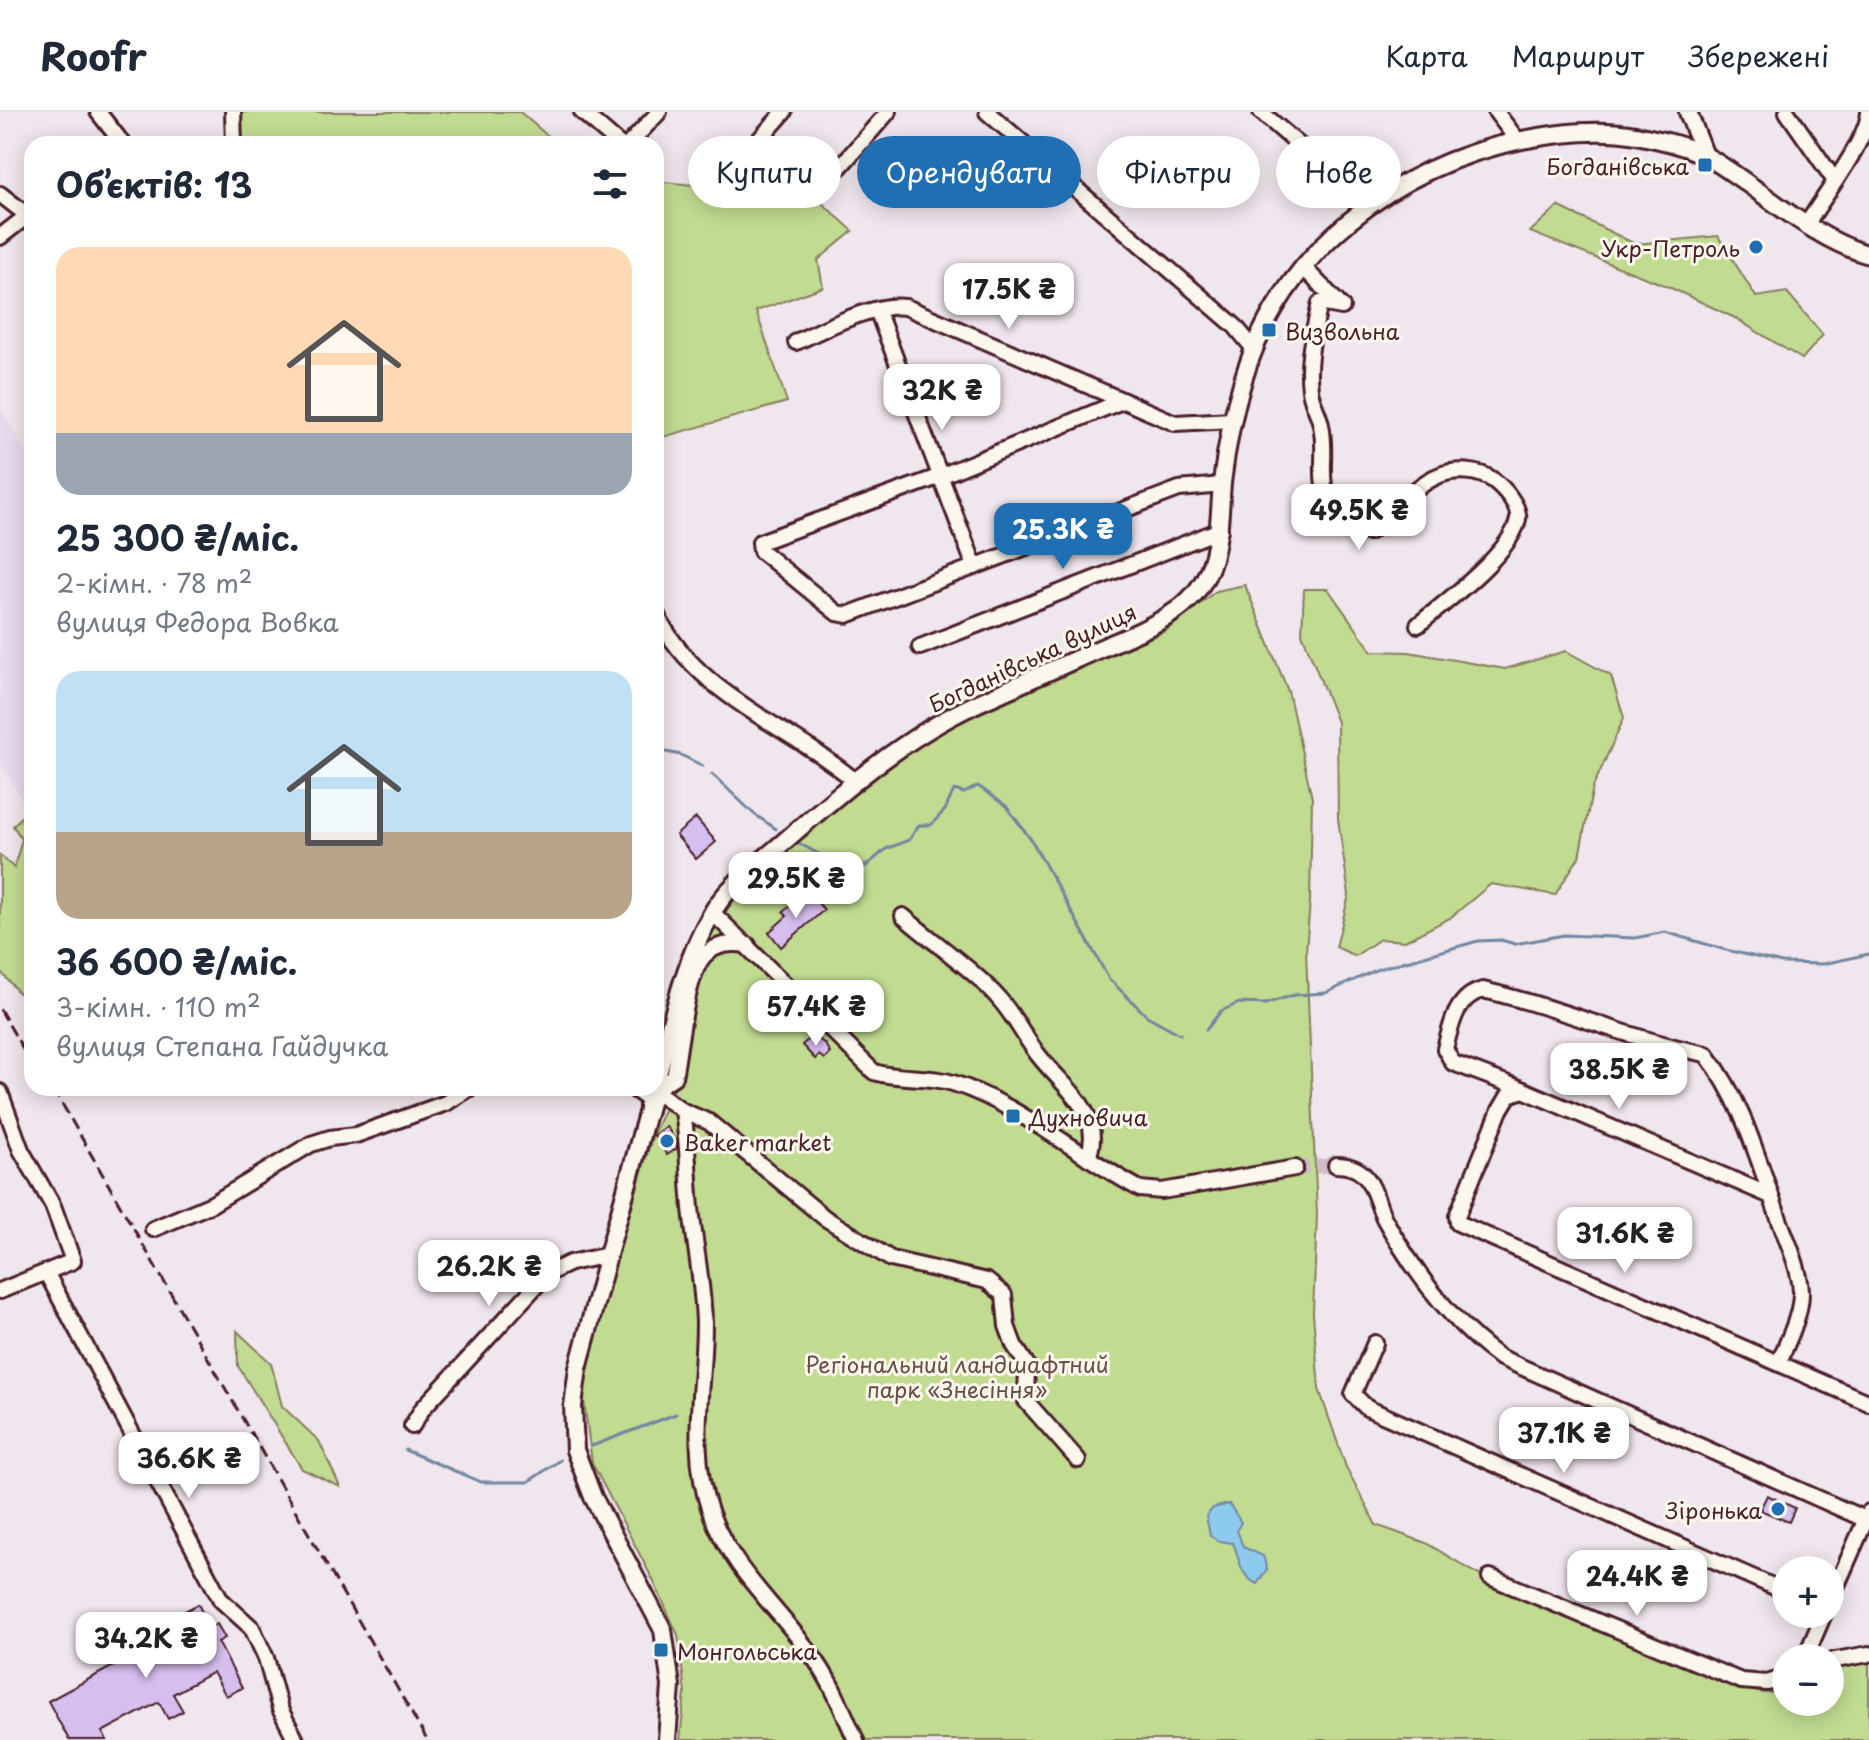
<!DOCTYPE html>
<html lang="uk">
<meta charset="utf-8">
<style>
body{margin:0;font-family:"Playpen Sans",sans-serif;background:#f2f2f3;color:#1f2937;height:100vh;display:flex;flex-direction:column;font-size:30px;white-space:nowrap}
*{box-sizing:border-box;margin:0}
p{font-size:26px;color:#747a83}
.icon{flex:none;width:44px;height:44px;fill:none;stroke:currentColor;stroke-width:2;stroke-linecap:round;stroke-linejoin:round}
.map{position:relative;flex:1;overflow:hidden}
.side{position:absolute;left:24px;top:24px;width:640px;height:960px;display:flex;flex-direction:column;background:#fff;border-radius:24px;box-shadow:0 4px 20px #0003}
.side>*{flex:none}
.hud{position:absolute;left:688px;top:24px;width:760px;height:72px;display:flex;gap:16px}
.fabs{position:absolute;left:1772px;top:1444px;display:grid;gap:16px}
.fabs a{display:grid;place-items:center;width:72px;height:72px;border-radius:50%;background:#fff;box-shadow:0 4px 20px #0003;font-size:40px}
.price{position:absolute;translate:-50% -68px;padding:0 18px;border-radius:16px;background:#fff;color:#222;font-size:26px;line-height:52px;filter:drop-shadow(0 2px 4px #0008)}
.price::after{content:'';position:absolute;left:50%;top:48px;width:24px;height:18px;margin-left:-12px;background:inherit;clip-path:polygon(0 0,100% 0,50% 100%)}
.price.current{background:#1f6fb2;color:#fff}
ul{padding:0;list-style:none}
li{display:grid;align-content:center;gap:16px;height:424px;padding:0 32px}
li span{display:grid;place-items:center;height:248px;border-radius:24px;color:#555}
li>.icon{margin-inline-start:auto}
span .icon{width:144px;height:144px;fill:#fffc;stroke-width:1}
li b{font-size:34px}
h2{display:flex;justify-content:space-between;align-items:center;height:96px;padding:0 32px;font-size:34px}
.tag{padding:0 28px;border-radius:36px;background:#fff;box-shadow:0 4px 20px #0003;font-size:28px;line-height:72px}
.tag.current{background:#1f6fb2;color:#fff}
header{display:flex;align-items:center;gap:48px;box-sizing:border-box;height:112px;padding:0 40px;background:#fff;border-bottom:2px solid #e0e1e3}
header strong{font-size:38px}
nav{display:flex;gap:44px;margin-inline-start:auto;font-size:28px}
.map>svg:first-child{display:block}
.built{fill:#e8daed}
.green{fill:#c1db91;stroke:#867d5e;stroke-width:2}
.water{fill:#8dcbee;stroke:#7286a0;stroke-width:2}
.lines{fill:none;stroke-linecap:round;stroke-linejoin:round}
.stream{stroke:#7286a0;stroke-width:3}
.building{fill:#d6beee;stroke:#4a1f2b;stroke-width:2}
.minor-tunnel{stroke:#cfbec6;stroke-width:14;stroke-dasharray:14 7;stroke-linecap:butt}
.minor-casing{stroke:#4a1f2b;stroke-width:20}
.major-casing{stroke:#4a1f2b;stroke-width:22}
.minor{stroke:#fbf7ec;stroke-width:14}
.major{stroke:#fbf7ec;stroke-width:16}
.rail{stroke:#4a1f2b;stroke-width:3;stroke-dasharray:12 6;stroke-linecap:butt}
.poi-dot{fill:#1f6fb2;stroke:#fbf7ec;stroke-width:3}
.labels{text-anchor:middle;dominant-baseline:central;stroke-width:6;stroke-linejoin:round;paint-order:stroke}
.poi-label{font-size:22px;fill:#4a1f2b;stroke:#fbf7ec;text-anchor:start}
.street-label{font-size:22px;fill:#4a1f2b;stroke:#fbf7ec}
.park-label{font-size:22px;fill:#684e44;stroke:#fbf7ec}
</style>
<header>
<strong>Roofr</strong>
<nav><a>Карта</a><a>Маршрут</a><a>Збережені</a></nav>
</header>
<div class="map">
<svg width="1869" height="1628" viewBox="0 0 1869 1628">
<rect width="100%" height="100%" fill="#f0e6ed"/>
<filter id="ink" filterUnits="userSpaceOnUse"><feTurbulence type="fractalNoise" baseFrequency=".0125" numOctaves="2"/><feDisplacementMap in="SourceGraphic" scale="16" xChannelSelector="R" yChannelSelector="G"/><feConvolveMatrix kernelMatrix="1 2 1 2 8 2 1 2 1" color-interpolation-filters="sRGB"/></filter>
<g filter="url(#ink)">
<!-- built -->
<polygon class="built" points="0,295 32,352 32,705 0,650"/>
<!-- green -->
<g class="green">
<polygon points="240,0 520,0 557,32 240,32"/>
<polygon points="783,31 823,70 813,83 853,119 818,148 823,175 756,199 787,290 656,327 656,69 731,77"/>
<polygon points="1558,94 1635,132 1718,124 1756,185 1787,180 1823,223 1802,247 1733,205 1669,175 1530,120"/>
<path d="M1245,473L1288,579L1312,686L1310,789L1306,839L1317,1103L1313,1201L1319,1277L1346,1355L1376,1413L1426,1431L1486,1467L1734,1574C1750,1578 1772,1586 1786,1576V1590H1830V1555L1869,1549V1628H680L685,1581L678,1523L653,1468L592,1351L583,1281L607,1179L653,1022L680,963L709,825L736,785L871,664L951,614L1166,519L1216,479Z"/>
<polygon points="1304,477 1328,477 1372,539 1409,540 1505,557 1566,539 1611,564 1624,606 1593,675 1579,745 1555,783 1491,772 1450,806 1405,829 1380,827 1355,844 1336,835 1349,783 1338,707 1337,610 1302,521"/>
<polygon points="23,703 32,708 32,888 24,887 0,859 0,743 14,756 22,727 13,714"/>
<polygon points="237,1219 271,1251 282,1294 319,1329 340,1375 302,1357 238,1254"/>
</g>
<!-- water -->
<path class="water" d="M1229,1392L1241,1410L1237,1418L1243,1435L1263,1444L1267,1457L1257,1472C1238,1462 1241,1448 1233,1431L1218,1429L1210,1423L1206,1404L1213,1396Z"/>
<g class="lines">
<!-- stream -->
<g class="stream">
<polyline points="656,638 681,643 703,654"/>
<polyline points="712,662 754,702 776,717"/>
<polyline points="795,729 837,752 866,754 886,737 909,728 919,713 931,713 945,698 954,678 964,681 978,674 1006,694 1032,729 1109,867 1147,904 1180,922"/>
<polyline points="1206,918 1221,899 1239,891 1265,892 1294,883 1326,881 1378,857 1478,829 1501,828 1515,832 1564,823 1635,826 1665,820 1726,838 1782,851 1823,852 1869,842"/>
<polyline points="592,1334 676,1302"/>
<polyline points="405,1338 481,1370 528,1370 560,1348"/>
</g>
</g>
<!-- building -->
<g class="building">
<polygon points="696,706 716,730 696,747 676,723"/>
<polygon points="811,782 824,798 781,835 769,820 787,804 783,800 791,793 795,797"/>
<polygon points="813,923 825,932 830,941 824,947 819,943 815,947 802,933"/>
<polygon points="666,1014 676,1029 677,1036 667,1043 654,1023"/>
<polygon points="1767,1383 1795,1396 1789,1410 1760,1398"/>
<polygon points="198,1492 210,1516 217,1512 225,1526 218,1530 242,1576 226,1584 213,1560 173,1582 183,1599 168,1607 159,1590 102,1620 107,1628 69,1628 48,1589 186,1515 179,1502"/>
</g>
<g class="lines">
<!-- minor-tunnel -->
<polyline class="minor-tunnel" points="1295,1056 1336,1053"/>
<!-- minor casing -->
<g class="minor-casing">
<g id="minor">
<polyline points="98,0 123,32"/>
<polyline points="233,0 234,32"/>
<polyline points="582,0 619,32"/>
<polyline points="987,0 1235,214 1254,237"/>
<polyline points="1261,0 1367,92"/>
<polyline points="1496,0 1518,29"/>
<polyline points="1787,0 1835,69"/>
<polyline points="629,32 659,0"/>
<polyline points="839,56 888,0"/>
<polyline points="729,62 784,0"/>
<polyline points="0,82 27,103"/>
<path d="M1807,112C1822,87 1868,27 1869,0"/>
<polyline points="0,125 32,100"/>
<path d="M1304,156L1342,195L1320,191C1314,220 1306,248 1310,277C1311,290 1319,301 1321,313C1329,351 1311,373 1342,407C1350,416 1357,421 1369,420C1394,404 1411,374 1440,363C1455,357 1478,358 1493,368C1503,375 1520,394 1518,407C1512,441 1444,491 1418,513"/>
<polyline points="877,198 975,455"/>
<path d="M796,230C824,217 875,190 906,195L1175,311L1233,308"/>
<polyline points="1122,289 938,365 760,430 761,439 837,501 847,503 1179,377 1222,373"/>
<path d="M656,501C696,584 789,613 855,669"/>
<polyline points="920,535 1220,418"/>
<path d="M712,800L874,960C900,968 928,963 953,971C1017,991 1080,1045 1140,1077L1162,1079L1295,1056"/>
<path d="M903,804C930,828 978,861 1000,888C1015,905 1025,926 1039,944C1064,976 1105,1001 1088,1046"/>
<path d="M651,976L683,999C688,1031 688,1064 691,1096C695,1135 703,1172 704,1211C704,1274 688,1337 710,1399C731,1457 776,1494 811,1542C832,1569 842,1598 856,1628"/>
<path d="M654,978L674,965C680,937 686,859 706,842C718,831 733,831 748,833"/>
<polyline points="1523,978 1509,983 1500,998 1457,1104 1458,1111 1869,1291"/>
<polyline points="0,980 21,1038 53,1094 73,1149 0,1179"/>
<polyline points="683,999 709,1010 825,1106 891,1147 987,1169 1004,1183 1007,1214 1014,1233 1027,1253 1026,1289 1078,1348"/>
<path d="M1336,1053C1346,1053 1356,1055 1364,1063C1375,1075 1377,1093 1385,1108C1413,1158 1452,1211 1499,1245L1869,1409"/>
<path d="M1771,1084L1514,974L1453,951L1445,937C1451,913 1456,884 1483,878C1559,895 1631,928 1706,942C1743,989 1758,1048 1778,1104C1786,1127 1800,1155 1801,1180C1801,1204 1788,1228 1779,1250"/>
<polyline points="153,1117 212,1092 311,1032 330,1026 356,1023 446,991 470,976"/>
<polyline points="47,1162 221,1488 252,1516 266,1546 280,1597 296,1628"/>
<polyline points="1375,1231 1353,1282 1367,1296 1786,1480"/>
<polyline points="412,1314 423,1296 547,1162 570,1151 608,1143"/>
<polyline points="1490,1465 1741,1569 1767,1571 1786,1565"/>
<polyline points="1830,1489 1869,1400"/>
<polyline points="1805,1546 1824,1502"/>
<polyline points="1830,1549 1869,1542"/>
</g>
</g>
<!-- major casing -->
<g class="major-casing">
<g id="major">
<polyline points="1688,0 1705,44"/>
<path d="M656,969C671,914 682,853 711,803C726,775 755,755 779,734C841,680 902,626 978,591C1018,573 1058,555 1099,537C1125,526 1153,515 1177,498C1221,466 1218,420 1222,371C1226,337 1233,301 1243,268C1282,139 1394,54 1522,28C1559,21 1599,16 1636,23C1661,28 1690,34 1711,47C1764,79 1809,125 1869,143"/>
<polyline points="634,976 648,986 648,997"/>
<polyline points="654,976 608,1143 578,1256 573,1294 575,1338 593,1385 663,1518 671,1574 667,1628"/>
</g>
</g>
<!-- minor -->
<use href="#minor" class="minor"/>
<!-- major -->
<use href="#major" class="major"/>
<!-- rail -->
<g class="rail">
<polyline points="0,897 32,953"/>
<polyline points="53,976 427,1628"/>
</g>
</g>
</g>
<!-- markers -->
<g class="poi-dot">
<rect x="1697" y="45" width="16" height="16" rx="4"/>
<circle cx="1756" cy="135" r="8"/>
<rect x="1261" y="210" width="16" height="16" rx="4"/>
<rect x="1005" y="996" width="16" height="16" rx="4"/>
<circle cx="667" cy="1029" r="8"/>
<circle cx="1778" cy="1397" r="8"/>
<rect x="653" y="1530" width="16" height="16" rx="4"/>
</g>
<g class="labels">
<!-- poi labels -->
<g class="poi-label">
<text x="1689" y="53" text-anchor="end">Богданівська</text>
<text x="1740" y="135" text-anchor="end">Укр-Петроль</text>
<text x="1285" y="218">Визвольна</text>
<text x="1029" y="1004">Духновича</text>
<text x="683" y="1029">Baker market</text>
<text x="1762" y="1397" text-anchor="end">Зіронька</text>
<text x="677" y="1538">Монгольська</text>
</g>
<!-- street labels -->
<g class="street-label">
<text transform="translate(1032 545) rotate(-25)">Богданівська вулиця</text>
</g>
<!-- park labels -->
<g class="park-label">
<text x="957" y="1251">Регіональний ландшафтний<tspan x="957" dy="25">парк «Знесіння»</tspan></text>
</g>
</g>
</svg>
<div class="fabs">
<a>+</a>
<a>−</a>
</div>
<b class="price" style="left:1009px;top:219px">17.5K ₴</b>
<b class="price" style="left:942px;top:320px">32K ₴</b>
<b class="price" style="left:1359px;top:440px">49.5K ₴</b>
<b class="price current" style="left:1063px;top:459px">25.3K ₴</b>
<b class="price" style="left:796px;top:808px">29.5K ₴</b>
<b class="price" style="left:816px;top:936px">57.4K ₴</b>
<b class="price" style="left:1619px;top:999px">38.5K ₴</b>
<b class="price" style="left:1625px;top:1163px">31.6K ₴</b>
<b class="price" style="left:489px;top:1196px">26.2K ₴</b>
<b class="price" style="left:1564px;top:1363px">37.1K ₴</b>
<b class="price" style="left:189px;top:1388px">36.6K ₴</b>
<b class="price" style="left:1637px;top:1506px">24.4K ₴</b>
<b class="price" style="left:146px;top:1568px">34.2K ₴</b>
<div class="hud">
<a class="tag">Купити</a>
<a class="tag current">Орендувати</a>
<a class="tag">Фільтри</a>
<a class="tag">Нове</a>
</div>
<section class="side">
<h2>Об’єктів: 13<svg class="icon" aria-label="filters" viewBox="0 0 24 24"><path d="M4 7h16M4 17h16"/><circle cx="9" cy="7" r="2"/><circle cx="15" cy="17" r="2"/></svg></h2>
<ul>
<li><span style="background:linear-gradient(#ffd9b3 75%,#9aa5b1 0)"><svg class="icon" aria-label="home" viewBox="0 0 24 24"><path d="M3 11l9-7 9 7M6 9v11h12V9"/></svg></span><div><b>25 300 ₴/міс.</b><p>2-кімн. · 78 m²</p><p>вулиця Федора Вовка</p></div></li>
<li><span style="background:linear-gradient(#bfe0f5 65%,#b9a48a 0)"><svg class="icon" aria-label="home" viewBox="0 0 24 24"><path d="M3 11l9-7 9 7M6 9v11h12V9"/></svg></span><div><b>36 600 ₴/міс.</b><p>3-кімн. · 110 m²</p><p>вулиця Степана Гайдучка</p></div></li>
</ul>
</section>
</div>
